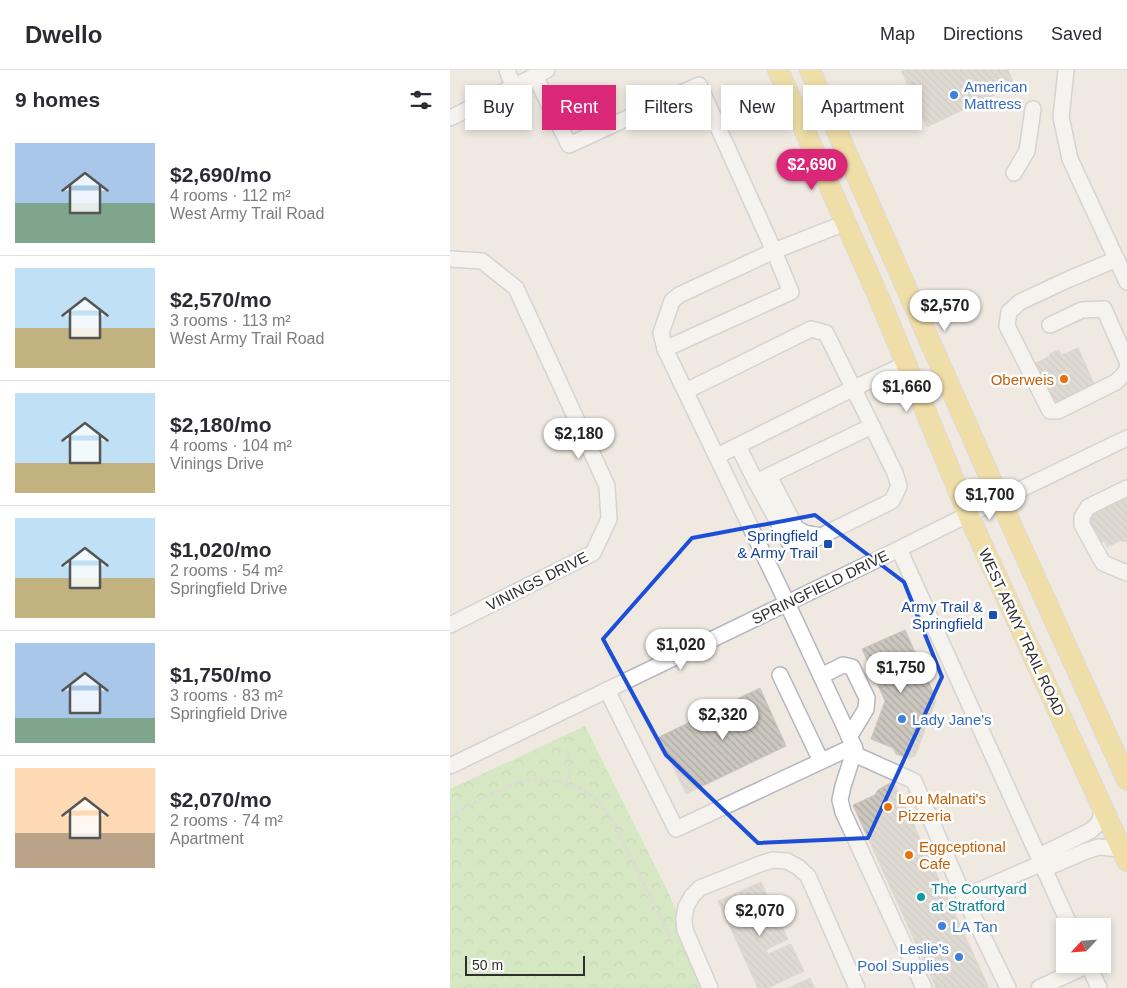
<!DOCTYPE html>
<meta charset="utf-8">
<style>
body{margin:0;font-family:Arial,sans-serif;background:#f2f2f3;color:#2b2b33;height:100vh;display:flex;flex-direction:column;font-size:19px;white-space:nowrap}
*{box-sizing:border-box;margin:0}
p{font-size:16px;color:#7c7c81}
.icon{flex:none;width:28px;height:28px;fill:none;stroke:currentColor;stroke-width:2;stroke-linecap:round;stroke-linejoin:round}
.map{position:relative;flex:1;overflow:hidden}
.sheet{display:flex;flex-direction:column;background:#fff;width:450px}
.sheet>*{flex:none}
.banner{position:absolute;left:15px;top:15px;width:475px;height:45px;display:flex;gap:10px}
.needle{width:32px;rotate:244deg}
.controls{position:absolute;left:606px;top:848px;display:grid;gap:10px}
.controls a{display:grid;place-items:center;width:55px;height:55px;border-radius:0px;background:#fff;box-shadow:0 2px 8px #0003;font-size:25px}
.scale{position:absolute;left:15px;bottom:12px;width:120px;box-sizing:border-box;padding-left:5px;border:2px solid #2e2e2e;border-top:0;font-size:14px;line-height:18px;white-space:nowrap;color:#2e2e2e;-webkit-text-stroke:4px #fff;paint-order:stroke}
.price{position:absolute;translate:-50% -42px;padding:0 11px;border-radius:18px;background:#fff;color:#222;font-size:16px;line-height:32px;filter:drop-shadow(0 1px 2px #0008)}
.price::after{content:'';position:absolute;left:50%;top:30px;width:15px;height:11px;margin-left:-8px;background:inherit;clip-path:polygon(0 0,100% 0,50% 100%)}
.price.active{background:#db2777;color:#fff}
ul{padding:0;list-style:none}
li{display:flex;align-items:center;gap:15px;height:125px;padding:0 15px}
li+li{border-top:1px solid #e1e1e2}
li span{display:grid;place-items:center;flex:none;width:140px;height:100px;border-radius:0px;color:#555}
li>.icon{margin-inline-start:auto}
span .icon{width:60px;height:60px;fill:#fffc;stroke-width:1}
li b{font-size:21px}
h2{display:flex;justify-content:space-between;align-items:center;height:60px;padding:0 15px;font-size:21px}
.pill{padding:0 18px;border-radius:0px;background:#fff;box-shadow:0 2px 8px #0003;font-size:18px;line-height:45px}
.pill.active{background:#db2777;color:#fff}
header{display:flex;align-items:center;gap:30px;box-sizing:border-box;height:70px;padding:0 25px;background:#fff;border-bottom:1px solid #e1e1e2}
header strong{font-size:24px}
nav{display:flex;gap:28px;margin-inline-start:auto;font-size:18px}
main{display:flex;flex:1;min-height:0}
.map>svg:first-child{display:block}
.forest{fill:url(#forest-crowns)}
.building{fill:url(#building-back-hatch);stroke:#cbc5ba}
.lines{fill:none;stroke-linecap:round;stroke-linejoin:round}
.minor-casing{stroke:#b4b7c1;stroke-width:18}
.major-casing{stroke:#c9c9c9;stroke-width:22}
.path{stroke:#c9c9c9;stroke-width:3;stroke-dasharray:4 2.5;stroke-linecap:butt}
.minor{stroke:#fff;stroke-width:15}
.major{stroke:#f2d163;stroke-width:20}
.marked{fill:none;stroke:#1d4ed8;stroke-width:4;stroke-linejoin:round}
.shop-dot{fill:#3f7fe0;stroke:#fff;stroke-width:2}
.food-dot{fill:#e8710a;stroke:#fff;stroke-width:2}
.transit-dot{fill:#1a4fb4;stroke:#fff;stroke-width:2}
.culture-dot{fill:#0f9aa8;stroke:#fff;stroke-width:2}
.labels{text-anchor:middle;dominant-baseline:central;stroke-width:5;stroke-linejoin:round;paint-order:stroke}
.shop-label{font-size:15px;fill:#366cbe;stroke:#fff;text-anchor:start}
.food-label{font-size:15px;fill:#c56008;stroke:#fff;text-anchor:start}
.transit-label{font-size:15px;fill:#164399;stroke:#fff;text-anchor:end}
.street-label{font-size:15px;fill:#2e2e2e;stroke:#fff}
.culture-label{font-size:15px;fill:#0d838f;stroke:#fff;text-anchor:start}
</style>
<header>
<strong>Dwello</strong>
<nav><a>Map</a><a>Directions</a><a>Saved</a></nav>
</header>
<main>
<section class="sheet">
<h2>9 homes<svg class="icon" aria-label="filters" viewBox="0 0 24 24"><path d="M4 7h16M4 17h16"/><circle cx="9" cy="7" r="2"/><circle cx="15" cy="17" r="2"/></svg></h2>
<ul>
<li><span style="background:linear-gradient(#a9c7e8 60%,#7fa58c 0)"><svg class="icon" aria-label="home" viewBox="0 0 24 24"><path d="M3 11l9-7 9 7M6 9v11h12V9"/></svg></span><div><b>$2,690/mo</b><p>4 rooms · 112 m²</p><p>West Army Trail Road</p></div></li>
<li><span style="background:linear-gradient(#bfe0f5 60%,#c2b280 0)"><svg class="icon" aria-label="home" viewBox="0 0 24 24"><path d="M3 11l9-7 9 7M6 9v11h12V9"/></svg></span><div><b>$2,570/mo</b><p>3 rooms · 113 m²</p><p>West Army Trail Road</p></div></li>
<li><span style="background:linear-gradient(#bfe0f5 70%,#c2b280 0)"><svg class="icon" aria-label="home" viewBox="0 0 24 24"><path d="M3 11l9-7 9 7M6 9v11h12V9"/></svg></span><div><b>$2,180/mo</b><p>4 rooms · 104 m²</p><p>Vinings Drive</p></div></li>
<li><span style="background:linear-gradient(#bfe0f5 60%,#c2b280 0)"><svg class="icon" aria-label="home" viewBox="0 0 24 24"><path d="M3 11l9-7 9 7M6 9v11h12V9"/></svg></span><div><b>$1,020/mo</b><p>2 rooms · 54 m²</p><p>Springfield Drive</p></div></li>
<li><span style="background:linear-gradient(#a9c7e8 75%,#7fa58c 0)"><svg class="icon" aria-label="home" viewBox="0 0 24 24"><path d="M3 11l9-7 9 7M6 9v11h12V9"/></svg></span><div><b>$1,750/mo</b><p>3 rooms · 83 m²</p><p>Springfield Drive</p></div></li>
<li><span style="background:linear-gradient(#ffd9b3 65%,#b9a48a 0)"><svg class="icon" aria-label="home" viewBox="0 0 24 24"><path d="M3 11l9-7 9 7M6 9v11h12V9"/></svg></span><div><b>$2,070/mo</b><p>2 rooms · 74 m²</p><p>Apartment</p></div></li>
</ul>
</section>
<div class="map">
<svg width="677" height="918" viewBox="0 0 677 918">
<defs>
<pattern id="forest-crowns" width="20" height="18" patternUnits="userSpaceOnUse" patternTransform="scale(1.25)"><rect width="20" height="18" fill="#b6e59e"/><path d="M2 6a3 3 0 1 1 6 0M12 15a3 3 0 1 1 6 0" fill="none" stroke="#9dc588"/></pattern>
<pattern id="building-back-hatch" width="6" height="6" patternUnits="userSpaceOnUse" patternTransform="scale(1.25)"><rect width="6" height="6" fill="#cbc7bf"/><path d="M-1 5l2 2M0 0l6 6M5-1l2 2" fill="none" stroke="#afaba4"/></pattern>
</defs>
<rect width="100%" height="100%" fill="#efe9e1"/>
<!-- forest -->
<polygon class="forest" points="135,656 221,828 255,918 0,918 0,719"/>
<!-- building -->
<g class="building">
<polygon points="451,0 558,0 565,16 528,33 531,38 523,41 521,36 477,57"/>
<polygon points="628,278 645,316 604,339 584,294 600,286 599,284 609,280 611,285"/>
<polygon points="677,424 677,471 673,472 672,470 657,477 654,471 647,474 637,449 643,446 640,441"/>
<polygon points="455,560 485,626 486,631 465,686 459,688 446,684 443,678 421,669 435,631 412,579"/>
<polygon points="310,618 336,676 236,724 209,667"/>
<polygon points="440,713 446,716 539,918 486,918 403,735 425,725 428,720"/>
<polygon points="311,812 323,837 301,848 304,856 327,845 338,869 316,880 318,884 341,874 354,901 318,918 308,918 268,831"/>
<polygon points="360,908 365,918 338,918"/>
</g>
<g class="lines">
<!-- minor casing -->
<g class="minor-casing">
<g id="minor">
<polyline points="57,0 63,16"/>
<polyline points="616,0 611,47 620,89 677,212"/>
<polyline points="85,6 119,75 249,15 324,181 341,222 215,279"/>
<polyline points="0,48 97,0"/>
<polyline points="564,103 577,81 583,39"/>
<polyline points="395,153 324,181 229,225 222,231 211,263 215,279 337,533 405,679 393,716 390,730 393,742 474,918"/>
<polyline points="0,189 32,191 66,218 157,416 159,449 143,483 0,555"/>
<polyline points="667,189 617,210 570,232 559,242 557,256 600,341 608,341 666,312 677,301 677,298"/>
<polyline points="600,255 632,240 654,239 677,291"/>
<polyline points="236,321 361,259 376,263 422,356 306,412 288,376"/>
<polyline points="267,386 404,318 456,294"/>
<polyline points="319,406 346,458 355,463 371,466"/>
<polyline points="306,412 339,472 354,475 371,466 442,431 449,416 445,403 422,356"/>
<polyline points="677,418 638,437 632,447 632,455 653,493 677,503"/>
<polyline points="449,479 620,856"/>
<polyline points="330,605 371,691"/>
<polyline points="371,606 393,595 402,597 417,628 416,639 399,667"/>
<polyline points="157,620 226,759 404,676"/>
<polyline points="404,684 464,711 514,827 558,918"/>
<path d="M0,696L449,479C524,441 601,405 677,368"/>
<polyline points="589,786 640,761 650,752 652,737"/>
<polyline points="594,799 636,781 649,777 672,779"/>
<polyline points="514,827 592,793"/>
<polyline points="638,894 649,918"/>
<polyline points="260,918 235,860 234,849 236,837 242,826 250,818 310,794 323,790 337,791 348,797 358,806 407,918"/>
<polyline points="589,918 638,895"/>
</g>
</g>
<!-- major casing -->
<g class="major-casing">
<g id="major">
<polyline points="328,0 429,228 518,444 677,791"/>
<polyline points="360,0 550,430 677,710"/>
</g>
</g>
<!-- path -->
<g class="path">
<path d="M117,680C120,692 122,701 118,714"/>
<path d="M0,746C22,734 53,716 76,711C97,707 128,713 144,728C160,741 171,767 180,786C194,813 207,840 220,868"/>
</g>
<!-- minor -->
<use href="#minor" class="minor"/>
<!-- major -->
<use href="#major" class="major"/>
</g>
<!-- marked area -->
<path d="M0 0H677V918H0ZM365,445L454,512L492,607L418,768L308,773L216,685L153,569L242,468Z" fill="#efe9e1" fill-opacity=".55" fill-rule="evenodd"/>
<path class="marked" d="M365,445L454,512L492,607L418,768L308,773L216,685L153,569L242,468Z"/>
<!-- markers -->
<g class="shop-dot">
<circle cx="504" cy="25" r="5"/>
<circle cx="452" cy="649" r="5"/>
<circle cx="492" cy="856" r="5"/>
<circle cx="509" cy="887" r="5"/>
</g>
<g class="food-dot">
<circle cx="614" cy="309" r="5"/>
<circle cx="438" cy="737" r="5"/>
<circle cx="459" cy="785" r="5"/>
</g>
<g class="transit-dot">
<rect x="373" y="469" width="10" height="10" rx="2.5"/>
<rect x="538" y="540" width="10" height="10" rx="2.5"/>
</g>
<circle class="culture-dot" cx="471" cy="827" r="5"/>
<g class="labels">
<!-- shop labels -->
<g class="shop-label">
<text x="514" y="16">American<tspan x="514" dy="17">Mattress</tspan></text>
<text x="462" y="649">Lady Jane's</text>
<text x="502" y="856">LA Tan</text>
<text x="499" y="878" text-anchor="end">Leslie's<tspan x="499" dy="17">Pool Supplies</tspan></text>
</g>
<!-- food labels -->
<g class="food-label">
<text x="604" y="309" text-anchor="end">Oberweis</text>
<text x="448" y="728">Lou Malnati's<tspan x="448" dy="17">Pizzeria</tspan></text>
<text x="469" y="776">Eggceptional<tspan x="469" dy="17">Cafe</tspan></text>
</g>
<!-- transit labels -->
<g class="transit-label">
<text x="368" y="465">Springfield<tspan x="368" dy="17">&amp; Army Trail</tspan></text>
<text x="533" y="536">Army Trail &amp;<tspan x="533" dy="17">Springfield</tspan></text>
</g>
<!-- street labels -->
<g class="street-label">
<text transform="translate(87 511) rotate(-27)">VININGS DRIVE</text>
<text transform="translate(370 517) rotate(-26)">SPRINGFIELD DRIVE</text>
<text transform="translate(572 562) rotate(65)">WEST ARMY TRAIL ROAD</text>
</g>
<!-- culture labels -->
<g class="culture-label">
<text x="481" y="818">The Courtyard<tspan x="481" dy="17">at Stratford</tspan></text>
</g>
</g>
</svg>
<div class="controls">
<a><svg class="needle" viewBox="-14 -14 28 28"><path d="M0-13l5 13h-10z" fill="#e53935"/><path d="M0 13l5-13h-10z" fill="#7c7c81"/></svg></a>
</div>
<div class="scale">50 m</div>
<b class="price active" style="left:362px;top:121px">$2,690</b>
<b class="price" style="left:495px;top:262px">$2,570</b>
<b class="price" style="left:457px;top:343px">$1,660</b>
<b class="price" style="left:129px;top:390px">$2,180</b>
<b class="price" style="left:540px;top:451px">$1,700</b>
<b class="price" style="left:231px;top:601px">$1,020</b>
<b class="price" style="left:451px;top:624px">$1,750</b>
<b class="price" style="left:273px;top:671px">$2,320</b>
<b class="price" style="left:310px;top:867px">$2,070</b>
<div class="banner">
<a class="pill">Buy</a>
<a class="pill active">Rent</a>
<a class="pill">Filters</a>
<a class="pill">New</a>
<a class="pill">Apartment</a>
</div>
</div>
</main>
